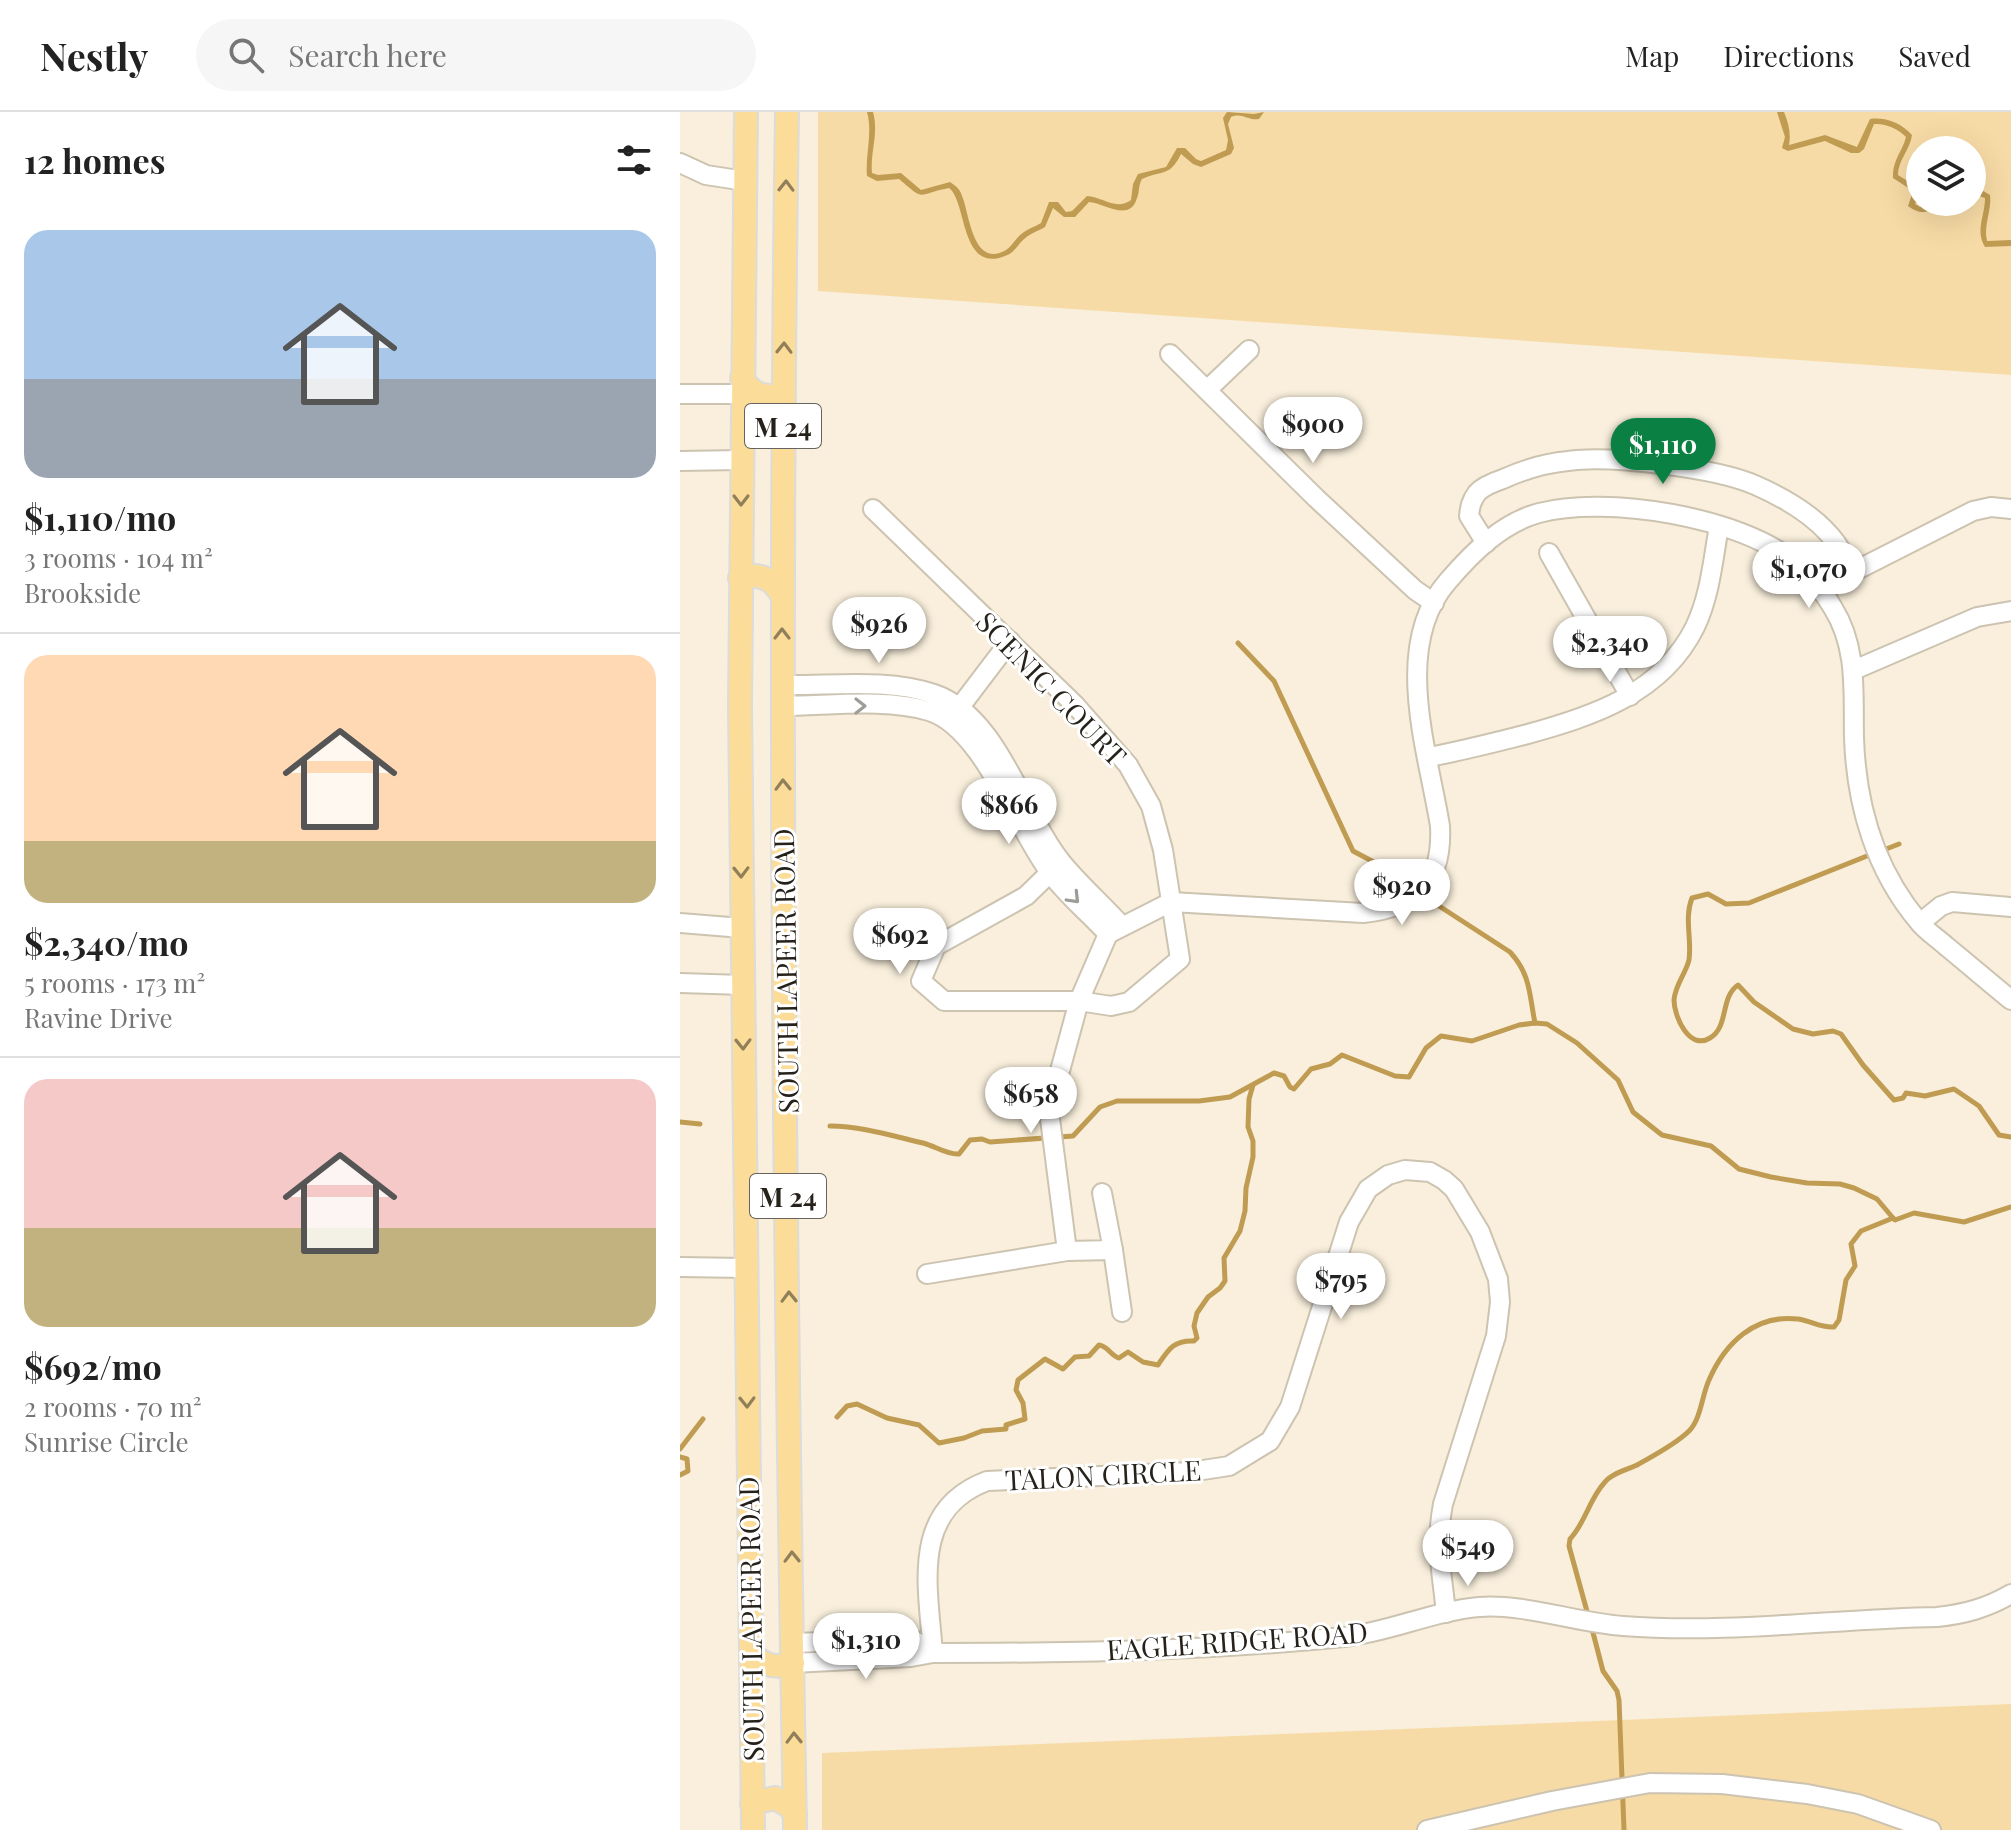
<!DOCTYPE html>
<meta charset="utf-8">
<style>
body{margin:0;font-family:"Playfair Display",serif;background:#f6f6f6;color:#222;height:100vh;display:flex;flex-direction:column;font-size:30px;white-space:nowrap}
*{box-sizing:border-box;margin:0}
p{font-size:26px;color:#767676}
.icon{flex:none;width:44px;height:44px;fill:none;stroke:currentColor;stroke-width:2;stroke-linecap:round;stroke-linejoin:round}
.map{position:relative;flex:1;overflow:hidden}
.drawer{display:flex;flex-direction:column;background:#fff;width:680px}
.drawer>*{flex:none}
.fabs{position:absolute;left:1226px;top:24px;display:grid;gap:16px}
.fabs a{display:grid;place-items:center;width:80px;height:80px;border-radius:50%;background:#fff;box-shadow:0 8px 32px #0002;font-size:40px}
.price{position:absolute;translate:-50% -68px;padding:0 18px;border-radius:28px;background:#fff;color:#222;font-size:26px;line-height:52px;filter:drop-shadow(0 2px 4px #0008)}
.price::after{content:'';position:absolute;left:50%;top:48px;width:24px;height:18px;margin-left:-12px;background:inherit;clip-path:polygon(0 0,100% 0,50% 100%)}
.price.on{background:#0b8043;color:#fff}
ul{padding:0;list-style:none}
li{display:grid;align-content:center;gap:16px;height:424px;padding:0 24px}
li+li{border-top:2px solid #e0e0e0}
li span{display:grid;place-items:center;height:248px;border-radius:24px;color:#555}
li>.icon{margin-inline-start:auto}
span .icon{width:144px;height:144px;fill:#fffc;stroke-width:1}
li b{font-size:34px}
h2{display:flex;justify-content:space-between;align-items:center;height:96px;padding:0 24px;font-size:34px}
header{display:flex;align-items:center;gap:48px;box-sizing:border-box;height:112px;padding:0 40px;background:#fff;border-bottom:2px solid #e0e0e0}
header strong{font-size:38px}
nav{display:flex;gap:44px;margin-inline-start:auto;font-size:28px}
.search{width:560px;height:72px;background:#f6f6f6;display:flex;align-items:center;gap:20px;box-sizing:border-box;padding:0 28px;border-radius:44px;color:#767676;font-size:30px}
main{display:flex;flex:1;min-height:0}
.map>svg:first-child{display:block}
.green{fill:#f7dba6;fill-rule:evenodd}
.water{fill:#c09c53}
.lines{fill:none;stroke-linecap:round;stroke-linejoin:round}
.stream{stroke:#c09c53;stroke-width:5}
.minor-casing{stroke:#ccc3b0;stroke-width:22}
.major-casing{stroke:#dcdcdb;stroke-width:26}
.minor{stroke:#fff;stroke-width:18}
.major{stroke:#fcdc99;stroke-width:22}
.oneway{stroke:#917f5a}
.oneway2{stroke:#9d9c98}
.labels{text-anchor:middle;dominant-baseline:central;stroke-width:6;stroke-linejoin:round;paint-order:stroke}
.shield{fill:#fff;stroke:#67645f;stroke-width:2}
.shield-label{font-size:26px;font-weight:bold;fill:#26221b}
.street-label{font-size:28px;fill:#26221b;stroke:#fff}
</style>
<header>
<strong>Nestly</strong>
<div class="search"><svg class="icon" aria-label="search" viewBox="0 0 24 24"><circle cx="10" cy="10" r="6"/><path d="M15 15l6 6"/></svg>Search here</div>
<nav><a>Map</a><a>Directions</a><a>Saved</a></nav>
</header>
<main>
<section class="drawer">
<h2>12 homes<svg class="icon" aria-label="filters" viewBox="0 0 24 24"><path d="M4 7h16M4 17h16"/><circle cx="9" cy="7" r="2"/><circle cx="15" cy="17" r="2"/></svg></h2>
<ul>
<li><span style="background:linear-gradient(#a9c7e8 60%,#9aa5b1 0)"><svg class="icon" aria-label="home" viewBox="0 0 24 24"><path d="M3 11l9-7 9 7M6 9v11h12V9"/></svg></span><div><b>$1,110/mo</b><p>3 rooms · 104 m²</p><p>Brookside</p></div></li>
<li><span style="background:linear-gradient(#ffd9b3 75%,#c2b280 0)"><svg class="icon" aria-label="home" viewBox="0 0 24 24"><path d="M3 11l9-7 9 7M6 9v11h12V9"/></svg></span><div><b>$2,340/mo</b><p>5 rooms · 173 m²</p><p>Ravine Drive</p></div></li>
<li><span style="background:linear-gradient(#f6c9c9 60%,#c2b280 0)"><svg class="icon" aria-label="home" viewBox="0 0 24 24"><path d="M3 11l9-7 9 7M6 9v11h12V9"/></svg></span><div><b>$692/mo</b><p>2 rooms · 70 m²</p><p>Sunrise Circle</p></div></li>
</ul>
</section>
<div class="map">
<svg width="1331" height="1718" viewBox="0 0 1331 1718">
<rect width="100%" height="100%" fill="#f9efdc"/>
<!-- green -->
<g class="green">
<path d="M138,0H1331V263L138,179ZM1240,38H1292V90H1240Z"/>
<polygon points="1331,1592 1331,1718 142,1718 142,1641"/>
</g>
<!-- water -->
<g class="water">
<path d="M187,0H193C199,21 190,40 192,61L198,63L221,61L241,78L270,70C276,74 280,77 282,84C289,98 292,158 326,138C332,134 335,128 339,124C345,118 354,115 361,111L369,90H378L386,100L392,99L407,84C423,85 436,99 451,88L453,72L458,62L486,55L497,36H505L516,47L521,49L546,38L548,28L543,6L547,0L574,2L584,0L579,7C568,9 562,0 551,5L548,12L554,36L551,42L521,55L513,52L501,42C490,65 482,58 462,67C458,74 460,79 457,86C450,111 424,91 409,90L395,105H384L373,96L365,115C358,119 349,122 343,128C337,134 334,141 325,144C280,162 287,89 269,76C236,82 247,91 219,67L197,69L187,64C185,43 193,21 187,0Z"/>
<path d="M1097,0H1104C1109,12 1111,22 1109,33L1145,23L1177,35L1190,7C1206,5 1221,11 1232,23C1230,38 1218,48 1218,63L1237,75L1240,82L1235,92L1240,95L1251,90H1260C1248,101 1242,104 1228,94L1233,79L1213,66C1212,49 1222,40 1226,25C1219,17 1205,11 1194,12L1184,37L1179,41H1171L1145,29L1108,39L1102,36L1105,25Z"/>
<path d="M1292,76L1300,77L1310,83C1312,99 1303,113 1307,129L1331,128V134L1305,135C1295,118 1305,104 1305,86L1292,82Z"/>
</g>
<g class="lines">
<!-- stream -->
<g class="stream">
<path d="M558,531L594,569L673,739L707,757L722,770L830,840C851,863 849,882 855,911"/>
<polyline points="1201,739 1219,732"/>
<path d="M1192,742L1069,791L1046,792L1028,782L1012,786C1004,806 1012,827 1009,848C1006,861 995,873 994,888C994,904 1009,939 1030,926C1049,915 1040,885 1058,873L1074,890L1113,917L1133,922L1153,919L1161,922L1183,953L1214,988L1223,986L1226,981L1245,984L1274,977L1299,994L1319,1023L1331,1025"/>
<polyline points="0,1010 20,1012"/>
<path d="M150,1014C181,1014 213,1024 243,1031C255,1034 267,1043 279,1042L290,1028L302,1027L310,1030L393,1024L420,995L437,989H519L550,985L594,961L604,964L610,975L614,977L631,957L650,952L662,943L715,964L729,965L746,936L761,924L792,929L839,913L855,911L867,912L897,931L938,968L953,1000L982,1023L1031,1034L1059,1057L1091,1065L1127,1071L1160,1072L1174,1076L1197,1087L1213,1106"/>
<path d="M157,1305L167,1294L177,1292L207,1306L239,1313L259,1331L284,1326L302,1319L326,1317V1313L345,1307L343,1291L336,1278L338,1268L365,1247L383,1257L395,1245L409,1244L419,1233C428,1234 431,1244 439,1246L448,1240L463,1250L478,1253C488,1238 493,1228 514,1229L517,1226L514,1214L517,1201L528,1185L540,1176L545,1169L544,1146L560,1119L565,1099L566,1076L573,1045V1029L568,1015L569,987L573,973"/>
<polyline points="0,1337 23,1307"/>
<polyline points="0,1345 7,1347 8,1359 0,1363"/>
<path d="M908,1503L889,1434L890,1427C906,1410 909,1387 925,1370C932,1361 947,1358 957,1353C973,1344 996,1332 1009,1319C1021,1307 1022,1283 1029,1268C1045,1231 1075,1202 1118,1207C1132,1209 1140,1216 1154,1215L1159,1208L1166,1168L1175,1154L1171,1132L1181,1119L1213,1106L1215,1108L1234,1101L1284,1110L1331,1095"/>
<polyline points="911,1513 923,1559 937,1579 939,1588 944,1718"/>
</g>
<!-- minor casing -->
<g class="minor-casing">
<g id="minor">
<polyline points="0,51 26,63 65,69"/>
<polyline points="490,242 636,386 735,478 754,491"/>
<polyline points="527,278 569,238"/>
<polyline points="0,282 62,282"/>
<polyline points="0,349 61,348"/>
<polyline points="193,397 395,593 448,653 471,694 483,738 500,847 449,890 431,894 399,889 264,889 241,869 256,834 346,784 381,750"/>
<path d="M806,431L789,404C790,395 791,389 797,381C803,374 814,370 823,367C843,358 866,351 888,349C930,343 1036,356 1075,373C1114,390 1159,418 1171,461"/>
<polyline points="869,441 950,584"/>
<polyline points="1142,480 1171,461 1293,399 1311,395 1331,397"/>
<polyline points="1174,558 1297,505 1331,499"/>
<path d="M102,573C152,574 207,566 254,582C319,604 343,703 382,751C400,773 422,792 441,813"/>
<path d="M102,594C148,594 205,586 249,599C302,615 337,717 369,759C385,782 409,801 428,822"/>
<polyline points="273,604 330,529"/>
<path d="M749,645C781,639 812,631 844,623C911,605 982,582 1015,515C1030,484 1033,448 1039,414"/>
<polyline points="0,811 62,816"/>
<polyline points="1240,811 1261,794 1272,790 1331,795"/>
<path d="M428,822L491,790L683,801C738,796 763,769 760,714C748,639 711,534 768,469C793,440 822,411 859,401C926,383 1061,405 1114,450C1130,462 1143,479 1153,496C1178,536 1173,581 1174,625C1176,692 1195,758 1239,810C1246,819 1257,826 1266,834C1288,852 1309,870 1331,888"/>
<polyline points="0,871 63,873"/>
<polyline points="433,1138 442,1200"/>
<polyline points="387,1139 433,1138 422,1081"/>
<polyline points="0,1155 65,1156"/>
<polyline points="247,1162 387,1139 369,999 399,889 428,822"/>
<polyline points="113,1531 232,1527 253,1541"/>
<path d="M253,1541C248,1474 230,1398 307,1369L510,1360L549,1354L590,1329L610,1295L669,1110L688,1077L708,1063L725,1058L750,1060L764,1068L774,1077L800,1120L818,1167L820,1190L816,1224L763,1392C755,1433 762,1461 766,1501"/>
<path d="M113,1551L231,1545L253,1541C390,1541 528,1539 664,1525C710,1520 753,1499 799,1495C841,1491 899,1511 943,1514C1047,1522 1153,1507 1257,1505C1285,1502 1307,1496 1331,1482"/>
<polyline points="747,1718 872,1689 970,1671 1042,1672 1127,1682 1178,1692 1251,1718"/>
</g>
</g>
<!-- major casing -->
<g class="major-casing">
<g id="major">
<polyline points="66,0 60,594 73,1718"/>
<path d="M107,0C98,573 105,1145 115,1718"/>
<path d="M62,266C72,283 85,286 103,283"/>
<path d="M60,466C78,461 92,465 101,482"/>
<path d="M71,1539C82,1554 95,1557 113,1551"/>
<polyline points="72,1691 95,1686 109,1694 115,1702"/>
</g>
</g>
<!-- minor -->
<use href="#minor" class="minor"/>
<!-- major -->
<use href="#major" class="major"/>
</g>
<!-- one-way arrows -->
<defs><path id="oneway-chevron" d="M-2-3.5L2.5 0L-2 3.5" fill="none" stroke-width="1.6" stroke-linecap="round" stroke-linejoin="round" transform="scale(2)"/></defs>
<g class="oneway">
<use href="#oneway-chevron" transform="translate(106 74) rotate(-89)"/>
<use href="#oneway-chevron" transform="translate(104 236) rotate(-89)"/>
<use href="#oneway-chevron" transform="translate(61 388) rotate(90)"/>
<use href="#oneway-chevron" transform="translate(102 522) rotate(-90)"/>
<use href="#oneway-chevron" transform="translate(103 673) rotate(-91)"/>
<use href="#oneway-chevron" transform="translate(61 760) rotate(89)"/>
<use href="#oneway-chevron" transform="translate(63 932) rotate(89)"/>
<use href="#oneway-chevron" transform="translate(109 1185) rotate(-91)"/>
<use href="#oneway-chevron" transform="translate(67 1290) rotate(89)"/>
<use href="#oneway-chevron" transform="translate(112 1445) rotate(-91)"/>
<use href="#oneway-chevron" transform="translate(114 1626) rotate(-91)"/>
</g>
<g class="oneway2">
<use href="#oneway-chevron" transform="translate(180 594)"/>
<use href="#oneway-chevron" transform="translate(394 786) rotate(46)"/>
</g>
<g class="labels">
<!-- shield labels -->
<g class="shield">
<rect x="65" y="292" width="76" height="44" rx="6"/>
<rect x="70" y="1062" width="76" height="44" rx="6"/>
</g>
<g class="shield-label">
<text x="103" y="314">M 24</text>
<text x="108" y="1084">M 24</text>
</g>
<!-- street labels -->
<g class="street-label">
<text transform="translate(372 576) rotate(46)">SCENIC COURT</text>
<text transform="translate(105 859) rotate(-91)">SOUTH LAPEER ROAD</text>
<text transform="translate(423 1362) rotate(-3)">TALON CIRCLE</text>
<text transform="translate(70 1507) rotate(-91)">SOUTH LAPEER ROAD</text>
<text transform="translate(557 1528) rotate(-4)">EAGLE RIDGE ROAD</text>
</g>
</g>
</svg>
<div class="fabs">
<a><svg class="icon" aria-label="layers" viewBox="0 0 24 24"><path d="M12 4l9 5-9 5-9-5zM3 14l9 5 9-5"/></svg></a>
</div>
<b class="price" style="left:633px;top:353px">$900</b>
<b class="price on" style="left:983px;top:374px">$1,110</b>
<b class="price" style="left:1129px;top:498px">$1,070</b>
<b class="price" style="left:199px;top:553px">$926</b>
<b class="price" style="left:930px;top:572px">$2,340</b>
<b class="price" style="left:329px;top:734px">$866</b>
<b class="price" style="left:722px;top:815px">$920</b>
<b class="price" style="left:220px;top:864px">$692</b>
<b class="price" style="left:351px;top:1023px">$658</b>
<b class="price" style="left:661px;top:1209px">$795</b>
<b class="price" style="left:788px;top:1476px">$549</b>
<b class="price" style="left:186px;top:1569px">$1,310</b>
</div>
</main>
